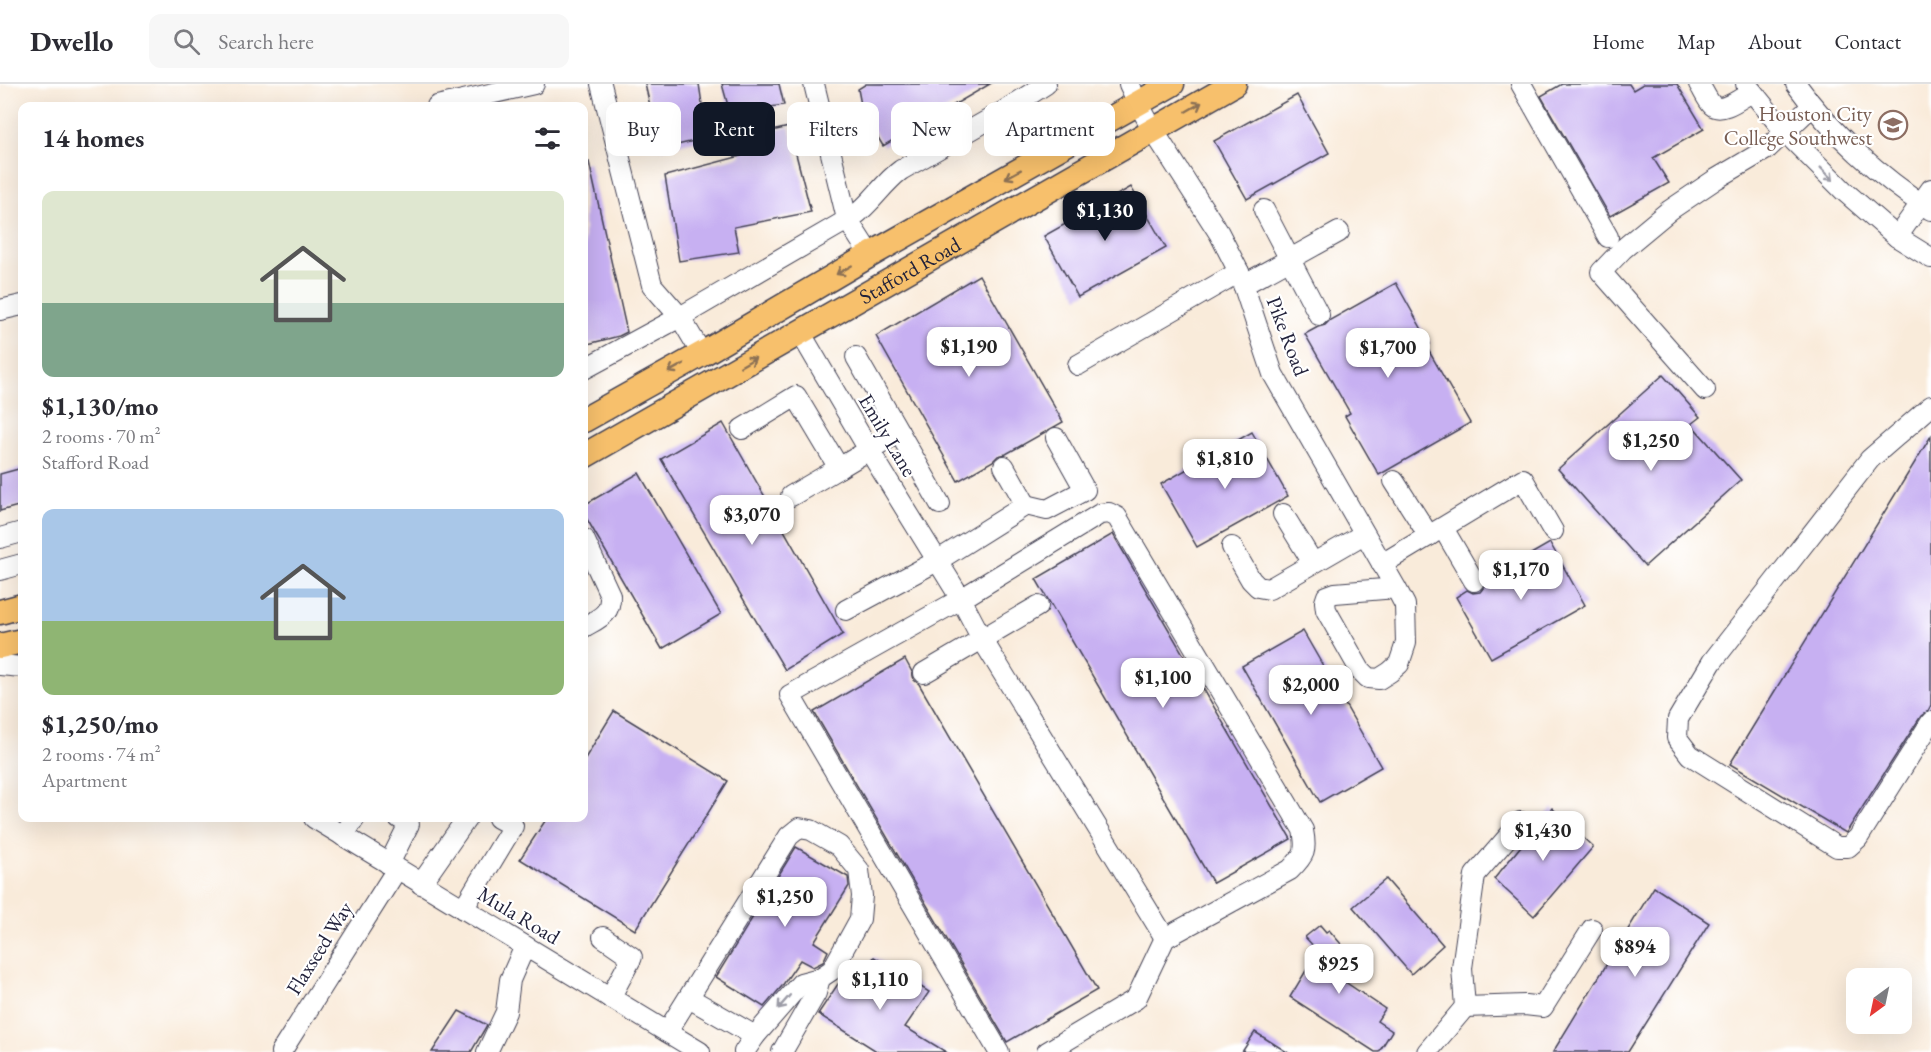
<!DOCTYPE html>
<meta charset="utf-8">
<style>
body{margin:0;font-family:"EB Garamond",serif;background:#f7f7f7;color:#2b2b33;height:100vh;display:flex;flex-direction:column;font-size:22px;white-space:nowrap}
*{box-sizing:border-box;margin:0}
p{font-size:20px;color:#7c7c81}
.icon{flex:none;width:33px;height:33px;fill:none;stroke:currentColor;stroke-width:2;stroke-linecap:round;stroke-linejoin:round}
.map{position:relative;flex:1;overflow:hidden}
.drawer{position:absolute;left:18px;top:18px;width:570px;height:720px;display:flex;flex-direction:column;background:#fff;border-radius:12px;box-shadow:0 6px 24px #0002}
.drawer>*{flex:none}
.guide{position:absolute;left:606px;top:18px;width:570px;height:54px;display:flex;gap:12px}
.needle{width:39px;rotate:213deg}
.buttons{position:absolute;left:1846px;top:884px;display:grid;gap:12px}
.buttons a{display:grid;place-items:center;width:66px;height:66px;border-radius:12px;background:#fff;box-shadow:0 6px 24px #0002;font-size:30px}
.price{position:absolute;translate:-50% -51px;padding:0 14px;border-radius:12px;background:#fff;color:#222;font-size:20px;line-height:39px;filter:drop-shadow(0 2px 3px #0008)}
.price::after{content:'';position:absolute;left:50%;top:36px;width:18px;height:14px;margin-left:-9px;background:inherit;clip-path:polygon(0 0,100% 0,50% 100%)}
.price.active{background:#111827;color:#fff}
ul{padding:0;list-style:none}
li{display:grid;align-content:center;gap:12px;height:318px;padding:0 24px}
li span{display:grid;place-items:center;height:186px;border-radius:12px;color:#555}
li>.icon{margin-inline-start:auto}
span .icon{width:108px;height:108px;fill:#fffc;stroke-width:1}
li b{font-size:26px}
h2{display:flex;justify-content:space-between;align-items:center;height:72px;padding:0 24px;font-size:26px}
.chip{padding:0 21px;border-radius:12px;background:#fff;box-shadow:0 6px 24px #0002;font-size:21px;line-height:54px}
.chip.active{background:#111827;color:#fff}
header{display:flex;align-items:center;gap:36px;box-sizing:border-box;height:84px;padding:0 30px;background:#fff;border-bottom:2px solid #e1e1e2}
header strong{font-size:28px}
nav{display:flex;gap:33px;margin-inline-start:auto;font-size:21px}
.search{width:420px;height:54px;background:#f7f7f7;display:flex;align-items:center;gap:15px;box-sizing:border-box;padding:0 21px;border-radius:12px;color:#7c7c81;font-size:22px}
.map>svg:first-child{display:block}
.building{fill:#c7b0f2}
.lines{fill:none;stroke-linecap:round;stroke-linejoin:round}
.minor-casing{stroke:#424053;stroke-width:22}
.major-casing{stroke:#424053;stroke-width:27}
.minor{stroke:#fff;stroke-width:20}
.major{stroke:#f7c06c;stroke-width:24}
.oneway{stroke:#8c7154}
.oneway2{stroke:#9c9ca7}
.labels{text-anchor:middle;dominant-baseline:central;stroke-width:4.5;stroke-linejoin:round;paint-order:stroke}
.education-label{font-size:21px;fill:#785e54;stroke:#fff;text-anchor:end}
.street-label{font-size:21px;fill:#22223b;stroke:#fff}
</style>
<header>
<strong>Dwello</strong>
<div class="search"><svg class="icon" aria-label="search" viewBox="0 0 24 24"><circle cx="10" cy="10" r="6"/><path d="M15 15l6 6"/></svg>Search here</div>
<nav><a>Home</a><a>Map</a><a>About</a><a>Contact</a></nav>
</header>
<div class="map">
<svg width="1931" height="968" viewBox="0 0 1931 968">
<rect width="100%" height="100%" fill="#fff"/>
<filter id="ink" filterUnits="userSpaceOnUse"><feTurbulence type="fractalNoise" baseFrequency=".0167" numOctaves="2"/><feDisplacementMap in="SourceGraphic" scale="12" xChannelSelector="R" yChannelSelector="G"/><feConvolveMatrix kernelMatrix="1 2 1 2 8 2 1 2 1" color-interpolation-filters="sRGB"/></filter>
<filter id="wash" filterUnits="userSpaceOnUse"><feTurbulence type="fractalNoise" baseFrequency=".008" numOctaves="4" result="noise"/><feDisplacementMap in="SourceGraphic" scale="24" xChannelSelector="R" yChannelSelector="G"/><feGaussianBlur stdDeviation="1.35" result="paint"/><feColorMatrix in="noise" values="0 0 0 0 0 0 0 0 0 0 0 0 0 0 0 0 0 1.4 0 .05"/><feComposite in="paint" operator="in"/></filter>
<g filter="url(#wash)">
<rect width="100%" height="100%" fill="#f9ebda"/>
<g id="blocks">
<!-- building -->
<g class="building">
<polygon points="645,0 699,0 707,54 660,65"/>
<polygon points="722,0 779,0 784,21 730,29"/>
<polygon points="866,0 990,0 883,62 862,26 858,5"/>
<polygon points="1562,0 1629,0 1633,6 1643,0 1677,0 1704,45 1653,74 1669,99 1610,132 1541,12"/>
<polygon points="1297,11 1329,69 1247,115 1214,57"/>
<polygon points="789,43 811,128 734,143 739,168 679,177 665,92 741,72 738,55"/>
<polygon points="589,78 627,248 619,252 584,261 584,79"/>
<polygon points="1131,103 1166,164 1078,213 1044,152"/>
<polygon points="979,191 1063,338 1006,370 998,372 993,377 958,397 876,252"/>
<polygon points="1396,199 1430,260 1426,262 1470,339 1379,391 1345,332 1350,329 1305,250 1318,243 1325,241 1330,236"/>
<polygon points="1663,291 1700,333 1691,340 1741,396 1645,482 1558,385"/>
<polygon points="723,339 843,550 785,586 661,375"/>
<polygon points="1252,348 1288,412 1197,463 1161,400"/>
<polygon points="1931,352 1931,621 1928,627 1921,632 1846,749 1730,680"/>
<polygon points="22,384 22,421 0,427 0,390"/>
<polygon points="639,389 721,530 662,565 584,430 584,421"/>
<polygon points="1113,450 1291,755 1213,799 1036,495"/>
<polygon points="1550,459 1585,521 1491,574 1456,513 1467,506 1473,509 1480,508 1485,502 1486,496"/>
<polygon points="1303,547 1381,683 1320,718 1242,582"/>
<polygon points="905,575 912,588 914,596 919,600 1097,906 1007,958 814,628"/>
<polygon points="614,627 728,697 635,846 520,775 547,734 584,734 584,676"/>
<polygon points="1552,724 1593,763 1534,832 1494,795"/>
<polygon points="796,763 848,793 849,802 814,858 828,867 823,878 813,883 800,876 782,902 764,923 716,893"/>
<polygon points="1386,795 1443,861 1411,890 1353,823"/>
<polygon points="1654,803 1709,839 1628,968 1553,968"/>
<polygon points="1320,841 1326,848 1329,846 1347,867 1326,885 1385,925 1377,937 1392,947 1379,968 1375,968 1290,913 1318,867 1305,853"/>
<polygon points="874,873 929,908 905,943 946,968 878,968 818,930 838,900 852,908"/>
<polygon points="459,927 487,941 471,968 432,968"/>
<polygon points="1255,948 1287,968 1242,968"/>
</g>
</g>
</g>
<g filter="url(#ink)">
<use href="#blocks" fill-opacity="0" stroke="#424053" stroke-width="1.5"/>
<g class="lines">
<!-- minor casing -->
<g class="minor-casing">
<g id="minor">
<polyline points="601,0 652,201 680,233 702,270"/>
<polyline points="814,0 847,135 870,171"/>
<polyline points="1129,0 1138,19 1153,46 1219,149 1239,188 1273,290 1396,504 1405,521 1406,559 1399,580 1390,588 1379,595 1368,594 1360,586 1326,526 1325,518 1327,512 1335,509 1396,504"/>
<polyline points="1521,0 1608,153"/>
<path d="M1699,0C1703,6 1707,16 1712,21C1722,30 1742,13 1752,8"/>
<polyline points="1746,0 1785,48 1844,107 1897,153 1931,174"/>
<path d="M1796,0C1831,49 1880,93 1931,126"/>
<polyline points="437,22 534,0"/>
<polyline points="1264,126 1319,231"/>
<polyline points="1897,153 1931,105"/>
<polyline points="1243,201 1339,148"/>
<polyline points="0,226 22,221"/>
<polyline points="800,248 869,366 961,515 982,555 1165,854"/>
<polyline points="856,273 899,348"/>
<polyline points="1078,281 1239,188"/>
<path d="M584,285L680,233L854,132C872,119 883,99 901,86L1004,27L1046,0"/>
<polyline points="1705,306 1601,188 1623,165 1670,126 1716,95 1767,65 1812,22"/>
<polyline points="1931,322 1870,375 1712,578 1678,635 1677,654 1690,671 1837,763 1848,763 1858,754 1931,638"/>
<polyline points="742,345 796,312 839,384 899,348 940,420"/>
<polyline points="1004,382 1026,421"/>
<polyline points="1394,397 1429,452"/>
<polyline points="791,412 839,384"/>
<polyline points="1283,430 1313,479"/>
<polyline points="1443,444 1474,497"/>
<polyline points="0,454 22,448"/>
<path d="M584,455L610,511C611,531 599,534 584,543"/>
<polyline points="1232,463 1251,496 1258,503 1269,505 1364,450"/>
<polyline points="1382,480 1523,395 1553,447"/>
<polyline points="0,486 22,480"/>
<polyline points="846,526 937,477 1026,421 1047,426 1085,406 1056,354"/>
<polyline points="0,581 22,583"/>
<polyline points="924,589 1038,522"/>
<polyline points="314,734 700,968"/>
<polyline points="343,752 355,734"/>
<polyline points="389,780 409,740 399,734"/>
<polyline points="421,800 467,734"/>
<polyline points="463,825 513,742 498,734"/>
<polyline points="603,853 632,873 610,914"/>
<polyline points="689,914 755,952"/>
<polyline points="1465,923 1462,884 1475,791 1521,738"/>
<polyline points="1465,923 1525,921 1543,923 1592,845"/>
<polyline points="667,948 789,752 799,744 811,746 839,762 859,786 862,812 860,835 832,886 820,894 801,899 755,952 744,968"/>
<polyline points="281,968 397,785"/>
<polyline points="487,968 506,928 510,896 525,862"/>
<polyline points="782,968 816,909 820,894"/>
<path d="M999,968L790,611L961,515L1100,430L1109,429L1117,433L1303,746C1307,767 1305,771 1290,786L1165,854L1136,915L1047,968"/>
<polyline points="1427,968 1465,923"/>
</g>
</g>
<!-- major casing -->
<g class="major-casing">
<g id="major">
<polyline points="584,336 702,270 870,171 1172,0"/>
<path id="s1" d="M584,372L1234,0"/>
<polyline points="0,528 22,522"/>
<polyline points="0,562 22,557"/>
</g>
</g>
<!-- minor -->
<use href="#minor" class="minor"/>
<!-- major -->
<use href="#major" class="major"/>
</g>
<!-- one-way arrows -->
<defs><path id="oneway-shaft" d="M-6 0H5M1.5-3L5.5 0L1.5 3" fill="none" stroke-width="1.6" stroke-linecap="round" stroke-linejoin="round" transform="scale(1.5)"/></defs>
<g class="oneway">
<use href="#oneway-shaft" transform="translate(1194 23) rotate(-30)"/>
<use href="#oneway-shaft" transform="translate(1013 90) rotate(151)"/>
<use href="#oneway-shaft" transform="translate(844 186) rotate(150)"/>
<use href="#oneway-shaft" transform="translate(748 278) rotate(-30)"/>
<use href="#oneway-shaft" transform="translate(676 284) rotate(151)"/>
</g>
<g class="oneway2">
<use href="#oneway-shaft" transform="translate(1827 90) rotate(45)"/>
<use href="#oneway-shaft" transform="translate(784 918) rotate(131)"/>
</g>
</g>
<!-- icons -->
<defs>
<g id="university-ring" transform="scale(1.5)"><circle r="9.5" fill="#fff" stroke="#8d6e63" stroke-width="1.5"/><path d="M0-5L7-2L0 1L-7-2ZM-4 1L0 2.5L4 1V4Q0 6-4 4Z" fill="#8d6e63"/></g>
</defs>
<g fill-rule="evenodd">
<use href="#university-ring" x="1893" y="41"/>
</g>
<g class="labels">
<!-- education labels -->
<g class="education-label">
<text x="1872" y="29">Houston City<tspan x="1872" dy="24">College Southwest</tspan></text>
</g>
<!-- street labels -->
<g class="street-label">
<text stroke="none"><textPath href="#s1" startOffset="375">Stafford Road</textPath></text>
<text transform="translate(1288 252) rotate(69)">Pike Road</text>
<text transform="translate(888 351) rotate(59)">Emily Lane</text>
<text transform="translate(519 831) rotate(31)">Mula Road</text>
<text transform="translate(319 864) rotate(-58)">Flaxseed Way</text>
</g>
</g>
</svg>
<div class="buttons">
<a><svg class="needle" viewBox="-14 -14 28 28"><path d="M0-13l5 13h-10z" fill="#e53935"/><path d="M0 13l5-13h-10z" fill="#7c7c81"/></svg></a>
</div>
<b class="price active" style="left:1105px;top:158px">$1,130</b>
<b class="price" style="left:969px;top:294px">$1,190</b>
<b class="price" style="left:1388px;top:295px">$1,700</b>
<b class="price" style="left:1651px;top:388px">$1,250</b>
<b class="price" style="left:1225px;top:406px">$1,810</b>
<b class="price" style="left:752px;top:462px">$3,070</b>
<b class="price" style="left:1521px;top:517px">$1,170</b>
<b class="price" style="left:1163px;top:625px">$1,100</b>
<b class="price" style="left:1311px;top:632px">$2,000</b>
<b class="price" style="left:1543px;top:778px">$1,430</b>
<b class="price" style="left:785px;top:844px">$1,250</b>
<b class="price" style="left:1635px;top:894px">$894</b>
<b class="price" style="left:1339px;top:911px">$925</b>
<b class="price" style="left:880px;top:927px">$1,110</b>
<div class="guide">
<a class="chip">Buy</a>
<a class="chip active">Rent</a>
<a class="chip">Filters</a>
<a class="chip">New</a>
<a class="chip">Apartment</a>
</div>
<section class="drawer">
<h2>14 homes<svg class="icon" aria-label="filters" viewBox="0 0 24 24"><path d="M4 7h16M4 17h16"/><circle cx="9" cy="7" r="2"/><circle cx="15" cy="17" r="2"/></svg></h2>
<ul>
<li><span style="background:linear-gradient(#dfe7d0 60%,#7fa58c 0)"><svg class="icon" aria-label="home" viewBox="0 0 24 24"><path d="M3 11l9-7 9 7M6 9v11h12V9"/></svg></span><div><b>$1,130/mo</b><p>2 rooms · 70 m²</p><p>Stafford Road</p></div></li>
<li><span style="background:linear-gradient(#a9c7e8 60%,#8fb573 0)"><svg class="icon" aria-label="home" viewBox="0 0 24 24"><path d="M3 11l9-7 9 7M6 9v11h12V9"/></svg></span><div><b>$1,250/mo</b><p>2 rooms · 74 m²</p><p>Apartment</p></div></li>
</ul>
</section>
</div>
